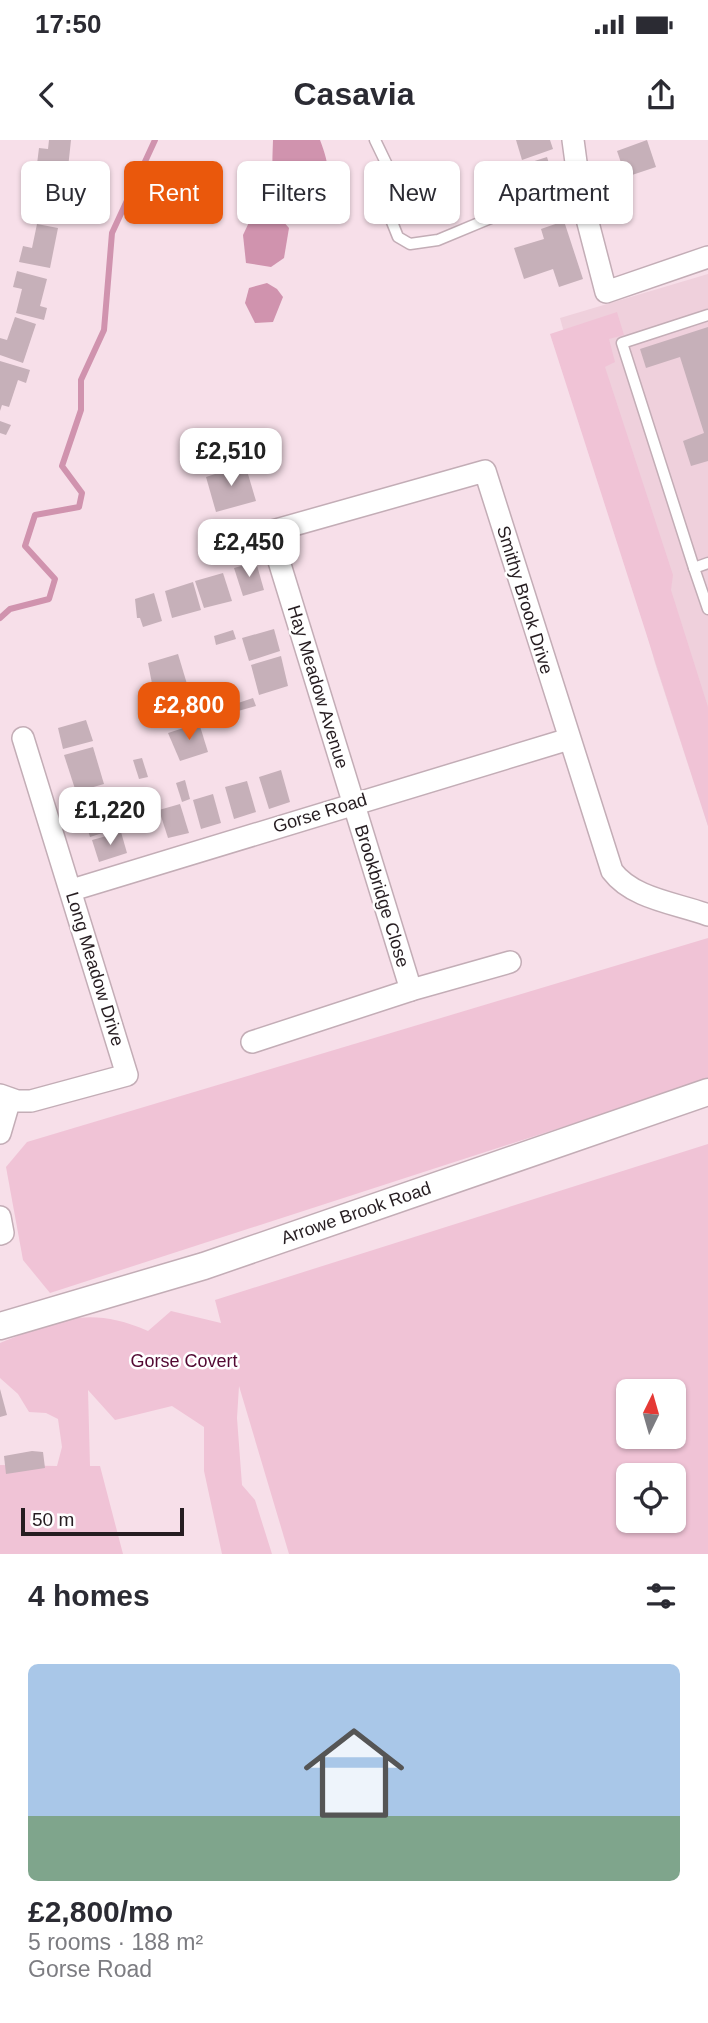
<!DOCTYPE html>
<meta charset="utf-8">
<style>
body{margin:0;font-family:Arial,sans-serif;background:#f7f7f7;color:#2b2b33;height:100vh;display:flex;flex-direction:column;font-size:26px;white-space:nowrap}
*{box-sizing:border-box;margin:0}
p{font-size:23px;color:#7c7c81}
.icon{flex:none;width:38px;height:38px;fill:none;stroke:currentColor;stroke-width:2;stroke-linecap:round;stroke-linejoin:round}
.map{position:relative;height:1414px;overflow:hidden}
.sheet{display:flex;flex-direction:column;background:#fff;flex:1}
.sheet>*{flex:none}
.hud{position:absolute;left:21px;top:21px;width:667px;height:63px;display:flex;gap:14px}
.needle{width:46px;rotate:5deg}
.fabs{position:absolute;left:616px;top:1239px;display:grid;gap:14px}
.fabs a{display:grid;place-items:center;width:70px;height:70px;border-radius:10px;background:#fff;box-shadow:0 2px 5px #0004;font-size:35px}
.scale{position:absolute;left:21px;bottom:18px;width:163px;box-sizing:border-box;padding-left:7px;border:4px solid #261d21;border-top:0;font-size:19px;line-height:24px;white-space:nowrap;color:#261d21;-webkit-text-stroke:5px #fff;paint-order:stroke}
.price{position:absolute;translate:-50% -60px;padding:0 16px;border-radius:14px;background:#fff;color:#222;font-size:23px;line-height:46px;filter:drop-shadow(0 2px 4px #0008)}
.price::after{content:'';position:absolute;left:50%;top:42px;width:21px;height:16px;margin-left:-10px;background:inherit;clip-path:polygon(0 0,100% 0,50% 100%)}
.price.active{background:#ea580c;color:#fff}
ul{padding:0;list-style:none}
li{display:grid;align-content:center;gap:14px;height:371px;padding:0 28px}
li+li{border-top:2px solid #e1e1e2}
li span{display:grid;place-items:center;height:217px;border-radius:10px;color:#555}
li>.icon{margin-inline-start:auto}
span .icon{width:126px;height:126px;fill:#fffc;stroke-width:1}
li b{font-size:30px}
h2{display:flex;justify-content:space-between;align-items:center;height:84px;padding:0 28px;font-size:30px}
.tag{padding:0 24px;border-radius:10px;background:#fff;box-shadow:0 2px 5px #0004;font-size:24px;line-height:63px}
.tag.active{background:#ea580c;color:#fff}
.status{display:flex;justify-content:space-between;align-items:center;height:49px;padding:0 35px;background:#fff;direction:ltr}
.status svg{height:19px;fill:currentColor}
header{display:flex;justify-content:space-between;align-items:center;height:91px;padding:0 28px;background:#fff;font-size:32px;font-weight:700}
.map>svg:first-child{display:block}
.built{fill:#efd0dc}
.green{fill:#f0c3d6;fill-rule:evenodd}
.water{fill:#d093ae}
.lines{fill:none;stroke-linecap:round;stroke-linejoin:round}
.stream{stroke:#d093ae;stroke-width:6}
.building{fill:#c6b0b9}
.service-casing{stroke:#c3adb6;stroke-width:13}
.minor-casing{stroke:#c3adb6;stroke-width:24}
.tertiary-casing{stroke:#c3adb6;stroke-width:29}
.service{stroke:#fff;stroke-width:10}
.minor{stroke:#fff;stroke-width:21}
.tertiary{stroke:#fff;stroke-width:26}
.labels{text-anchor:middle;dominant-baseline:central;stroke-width:5;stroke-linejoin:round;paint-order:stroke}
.street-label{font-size:18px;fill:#261d21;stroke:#fff}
.park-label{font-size:18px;fill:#520832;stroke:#fff}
</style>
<div class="status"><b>17:50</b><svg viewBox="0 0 49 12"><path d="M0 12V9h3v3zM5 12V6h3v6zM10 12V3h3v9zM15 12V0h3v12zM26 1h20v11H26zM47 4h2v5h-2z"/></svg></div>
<header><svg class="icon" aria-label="back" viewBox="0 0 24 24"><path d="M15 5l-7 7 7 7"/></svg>Casavia<svg class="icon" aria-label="share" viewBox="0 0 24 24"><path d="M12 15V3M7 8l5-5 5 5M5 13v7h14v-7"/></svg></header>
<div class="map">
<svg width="708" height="1414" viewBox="0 0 708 1414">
<rect width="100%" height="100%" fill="#f7dfe9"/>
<!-- built -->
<polygon class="built" points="708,134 708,686 655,523 560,178"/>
<!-- green -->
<g class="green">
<polygon points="617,172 624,195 609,199 615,222 605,227 673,435 671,450 708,567 708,686 550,194"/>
<polygon points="708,798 708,940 50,1153 23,1120 6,1027 27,1002"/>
<path d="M708,1004V1414H289L239,1246L237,1278L242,1345L255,1360L272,1414H222L204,1331V1287L172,1266L115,1280L88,1250L90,1326H100L123,1414H0V1325L57,1326L62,1307L58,1279L46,1273L29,1272L18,1254L0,1238V1203C58,1180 88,1165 148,1191L171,1171L221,1183L215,1160ZM628,1251H674V1297H628ZM628,1335H674V1381H628Z"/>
</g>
<!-- water -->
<g class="water">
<path d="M273,0H320C330,26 331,39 319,64L299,71C269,53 272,32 273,0Z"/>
<polygon points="266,71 276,73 289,88 284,118 271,127 246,123 243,95 252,76"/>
<polygon points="267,143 277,149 283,157 273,182 255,183 245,163 249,148"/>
</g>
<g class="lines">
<!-- stream -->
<polyline class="stream" points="0,478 10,469 49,459 55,439 25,406 35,375 79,367 82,353 62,326 81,270 81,240 104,190 112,93 155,0"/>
</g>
<!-- building -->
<g class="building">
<polygon points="49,0 71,0 68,28 37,24 39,8 48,9"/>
<polygon points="516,0 550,0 553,9 522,20"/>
<polygon points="647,0 656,27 626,37 617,11"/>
<polygon points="547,17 556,46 526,56 516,27"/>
<polygon points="36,32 68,37 61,77 38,73 42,49 33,47"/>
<polygon points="564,81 583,139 559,147 553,129 524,139 514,108 544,99 541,89"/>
<polygon points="37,84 58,88 50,128 19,122 23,106 32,108"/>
<polygon points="17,131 47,139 40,166 47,168 44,180 16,173 22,149 13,147"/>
<polygon points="15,177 36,184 23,223 0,215 0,198 7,200"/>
<polygon points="708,187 708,321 691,326 683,301 704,293 680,217 646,228 640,209"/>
<polygon points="0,221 30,230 26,243 18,240 9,267 2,265 0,271"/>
<polygon points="0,281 11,285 6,295 0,293"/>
<polygon points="245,324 256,361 216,372 206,337"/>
<polygon points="256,422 264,450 243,456 234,428"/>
<polygon points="223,433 232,461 204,468 195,441"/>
<polygon points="193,442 201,470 172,478 165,451"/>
<polygon points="154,453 162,481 143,487 140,478 137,478 135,459"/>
<polygon points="274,489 280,511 249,521 242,498"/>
<polygon points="233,490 236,499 216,505 214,496"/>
<polygon points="178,514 187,544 154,554 148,523"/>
<polygon points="281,516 288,546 259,555 251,525"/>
<polygon points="188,549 198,579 168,588 156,560"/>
<polygon points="253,558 256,566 238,571 235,564"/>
<polygon points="86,580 93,601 63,609 58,588"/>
<polygon points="199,583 208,612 180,621 168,593"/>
<polygon points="93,607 104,644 76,652 64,615"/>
<polygon points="142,618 148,637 139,639 133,620"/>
<polygon points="281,630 290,662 269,669 259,637"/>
<polygon points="185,640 190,659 182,662 176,643"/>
<polygon points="247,641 256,672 234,679 225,647"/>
<polygon points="106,650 118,688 90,697 78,658"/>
<polygon points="152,650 158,669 149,672 143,653"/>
<polygon points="213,654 221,683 201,689 193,660"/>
<polygon points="180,664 189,693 168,698 159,670"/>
<polygon points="121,692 127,713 99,722 92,700"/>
<polygon points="0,1249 7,1275 0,1277"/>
<polygon points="32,1311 43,1312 45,1328 6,1334 4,1316"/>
</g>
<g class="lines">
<!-- service casing -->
<g class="service-casing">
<g id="service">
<polyline points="375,0 388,27 392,82 398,97 410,104 438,100 534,60 580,52"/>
<polyline points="708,423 694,428 708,469"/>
<polyline points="694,428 622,203 708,175"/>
</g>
</g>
<!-- minor casing -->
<g class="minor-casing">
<g id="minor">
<polyline points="573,0 580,52 606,152 708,117"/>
<polyline points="270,392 411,850"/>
<path d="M237,401L485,331L612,731C633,759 676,763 708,775"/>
<polyline points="72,750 569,599"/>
<polyline points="252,902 411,850 510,822"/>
<polyline points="0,955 17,961 31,961 127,935 23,598"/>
<polyline points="0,993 10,959"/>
<polyline points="0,1077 3,1093 0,1094"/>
</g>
</g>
<!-- tertiary casing -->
<g class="tertiary-casing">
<polyline id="tertiary" points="0,1186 204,1126 708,952"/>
</g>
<!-- service -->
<use href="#service" class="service"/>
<!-- minor -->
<use href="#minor" class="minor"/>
<!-- tertiary -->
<use href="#tertiary" class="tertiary"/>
</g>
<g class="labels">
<!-- street labels -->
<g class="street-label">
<text transform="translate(525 460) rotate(73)">Smithy Brook Drive</text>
<text transform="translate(318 547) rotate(73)">Hay Meadow Avenue</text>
<text transform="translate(320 673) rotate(-17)">Gorse Road</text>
<text transform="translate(382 756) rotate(73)">Brookbridge Close</text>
<text transform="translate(95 829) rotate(73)">Long Meadow Drive</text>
<text transform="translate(356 1073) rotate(-19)">Arrowe Brook Road</text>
</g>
<!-- park labels -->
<g class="park-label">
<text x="184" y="1221">Gorse Covert</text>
</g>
</g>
</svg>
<div class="fabs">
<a><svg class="needle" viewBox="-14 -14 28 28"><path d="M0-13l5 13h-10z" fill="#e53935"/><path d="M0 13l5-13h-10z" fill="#7c7c81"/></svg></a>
<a><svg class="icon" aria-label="locate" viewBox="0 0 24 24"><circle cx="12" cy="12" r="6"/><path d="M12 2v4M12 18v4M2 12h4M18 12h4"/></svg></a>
</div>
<div class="scale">50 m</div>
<b class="price" style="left:231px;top:348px">£2,510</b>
<b class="price" style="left:249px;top:439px">£2,450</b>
<b class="price active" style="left:189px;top:602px">£2,800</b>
<b class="price" style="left:110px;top:707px">£1,220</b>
<div class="hud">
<a class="tag">Buy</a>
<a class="tag active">Rent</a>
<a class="tag">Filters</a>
<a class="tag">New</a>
<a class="tag">Apartment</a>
</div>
</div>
<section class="sheet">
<h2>4 homes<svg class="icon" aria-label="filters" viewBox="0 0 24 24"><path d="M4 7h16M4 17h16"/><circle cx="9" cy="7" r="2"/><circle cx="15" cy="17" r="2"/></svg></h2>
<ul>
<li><span style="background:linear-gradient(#a9c7e8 70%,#7fa58c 0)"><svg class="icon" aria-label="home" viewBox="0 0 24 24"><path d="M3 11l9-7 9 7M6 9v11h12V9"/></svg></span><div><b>£2,800/mo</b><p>5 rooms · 188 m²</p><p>Gorse Road</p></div></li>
</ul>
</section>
